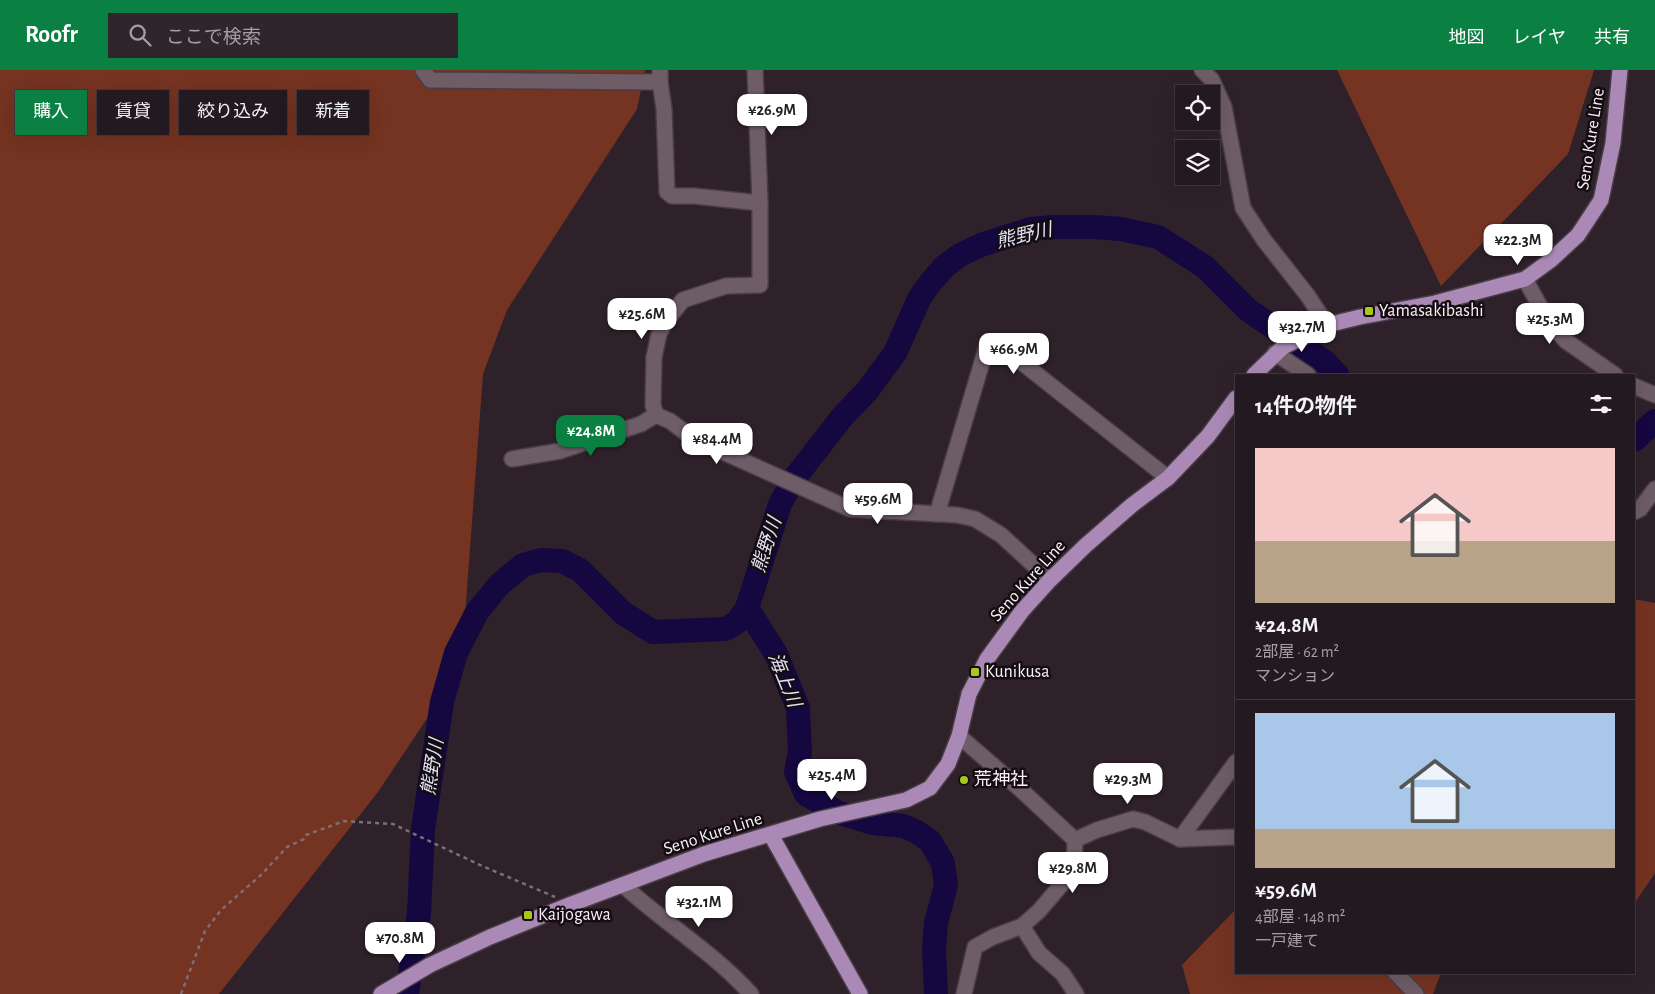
<!DOCTYPE html>
<html lang="ja">
<meta charset="utf-8">
<style>
body{margin:0;font-family:"Alegreya Sans","Noto Sans JP",sans-serif;background:#2f262d;color:#f1f3f6;height:100vh;display:flex;flex-direction:column;font-size:19px;white-space:nowrap}
*{box-sizing:border-box;margin:0}
p{font-size:16px;color:#a3a0a5}
.icon{flex:none;width:28px;height:28px;fill:none;stroke:currentColor;stroke-width:2;stroke-linecap:round;stroke-linejoin:round}
.map{position:relative;flex:1;overflow:hidden}
.drawer{position:absolute;left:1235px;top:304px;width:400px;height:600px;display:flex;flex-direction:column;background:#231920;border-radius:0px;box-shadow:0 5px 20px #0002,0 0 0 1px #40383e}
.drawer>*{flex:none}
.banner{position:absolute;left:15px;top:20px;width:475px;height:45px;display:flex;gap:10px}
.controls{position:absolute;left:1175px;top:15px;display:grid;gap:10px}
.controls a{display:grid;place-items:center;width:45px;height:45px;border-radius:0px;background:#231920;box-shadow:0 5px 20px #0002,0 0 0 1px #40383e;font-size:25px}
.price{position:absolute;translate:-50% -42px;padding:0 11px;border-radius:10px;background:#fff;color:#222;font-size:16px;line-height:32px;filter:drop-shadow(0 1px 2px #0008)}
.price::after{content:'';position:absolute;left:50%;top:30px;width:15px;height:11px;margin-left:-8px;background:inherit;clip-path:polygon(0 0,100% 0,50% 100%)}
.price.on{background:#0b8043;color:#fff}
ul{padding:0;list-style:none}
li{display:grid;align-content:center;gap:10px;height:265px;padding:0 20px}
li+li{border-top:1px solid #40383e}
li span{display:grid;place-items:center;height:155px;border-radius:0px;color:#555}
li>.icon{margin-inline-start:auto}
span .icon{width:90px;height:90px;fill:#fffc;stroke-width:1}
li b{font-size:21px}
h2{display:flex;justify-content:space-between;align-items:center;height:60px;padding:0 20px;font-size:21px}
.chip{padding:0 18px;border-radius:0px;background:#231920;box-shadow:0 5px 20px #0002,0 0 0 1px #40383e;font-size:18px;line-height:45px}
.chip.on{background:#0b8043;color:#fff}
header{display:flex;align-items:center;gap:30px;box-sizing:border-box;height:70px;padding:0 25px;background:#0b8043;color:#fff}
header strong{font-size:24px}
nav{display:flex;gap:28px;margin-inline-start:auto;font-size:18px}
.search{width:350px;height:45px;background:#2f262d;display:flex;align-items:center;gap:12px;box-sizing:border-box;padding:0 18px;border-radius:0px;color:#a3a0a5;font-size:19px}
.map>svg:first-child{display:block}
.forest{fill:#753321}
.lines{fill:none;stroke-linecap:round;stroke-linejoin:round}
.river{stroke:#15073f;stroke-width:24}
.minor-casing{stroke:#493d45;stroke-width:18}
.major-casing{stroke:#493d45;stroke-width:18}
.path{stroke:#7c6f78;stroke-width:2.5;stroke-dasharray:4 4;stroke-linecap:butt}
.minor{stroke:#6e5c67;stroke-width:15}
.major{stroke:#aa89b7;stroke-width:15}
.poi-dot{fill:#a9c71b;stroke:#130d11;stroke-width:2}
.labels{text-anchor:middle;dominant-baseline:central;stroke-width:5;stroke-linejoin:round;paint-order:stroke}
.street-label{font-size:18px;fill:#fbf0f7;stroke:#130d11}
.poi-label{font-size:18px;fill:#fbf0f7;stroke:#130d11;text-anchor:start}
.water-label{font-size:19px;font-style:italic;fill:#dfe0f3;stroke:#130d11}
</style>
<header>
<strong>Roofr</strong>
<div class="search"><svg class="icon" aria-label="search" viewBox="0 0 24 24"><circle cx="10" cy="10" r="6"/><path d="M15 15l6 6"/></svg>ここで検索</div>
<nav><a>地図</a><a>レイヤ</a><a>共有</a></nav>
</header>
<div class="map">
<svg width="1655" height="924" viewBox="0 0 1655 924">
<rect width="100%" height="100%" fill="#2f212a"/>
<!-- forest -->
<g class="forest">
<polygon points="0,0 645,0 637,39 507,240 483,304 464,560 434,638 378,722 219,924 0,924"/>
<polygon points="1337,0 1594,0 1568,84 1441,216"/>
<polygon points="1634,529 1655,533 1655,803 1634,834"/>
<polygon points="1236,839 1236,902 1441,903 1433,924 1190,924 1182,895"/>
</g>
<g class="lines">
<!-- river -->
<g class="river">
<polyline points="1634,370 1655,351"/>
<polyline points="747,538 776,584 798,638 800,682 796,702 806,724 837,742 873,753 903,756 917,762 930,771 943,793 946,815 936,853 934,880 936,924"/>
<polyline points="407,924 419,843 423,759 442,632 456,583 477,542 499,515 523,495 541,490 562,491 580,500 623,543 653,562 726,559 737,552 747,538 780,434 794,409 843,346 867,321 895,283 920,227 931,212 945,196 960,185 981,175 1031,159 1054,157 1094,157 1121,159 1158,167 1205,197 1248,240 1325,292 1337,305"/>
</g>
<!-- minor casing -->
<g class="minor-casing">
<g id="minor">
<polyline points="423,0 430,10 660,12 660,0"/>
<polyline points="1202,0 1212,10 1224,37 1243,138 1264,170 1308,226 1327,255"/>
<polyline points="660,12 664,39 667,122 672,126 694,126 760,133"/>
<polyline points="1525,209 1547,249 1566,271 1615,305"/>
<polyline points="1275,283 1308,305"/>
<polyline points="1634,316 1655,325"/>
<polyline points="656,345 670,351 694,369 850,439 957,445 975,449 1001,465 1050,510"/>
<polyline points="656,345 653,335 654,287 659,264 665,252 683,230 726,216 760,215 760,133 755,0"/>
<polyline points="512,389 560,381 641,354 656,345"/>
<polyline points="1634,442 1640,439 1655,419"/>
<polyline points="937,444 988,272 1001,276 1168,408"/>
<polyline points="959,666 1019,718 1075,770 1074,800 1039,841 1022,856 993,867 975,877 964,924"/>
<polyline points="1180,769 1236,692"/>
<polyline points="1075,770 1097,760 1133,749 1145,752 1180,769 1236,767"/>
<path d="M623,815C664,853 713,882 751,924"/>
<polyline points="1022,856 1039,883 1063,904 1076,924"/>
<polyline points="1395,902 1416,924"/>
</g>
</g>
<!-- major casing -->
<g class="major-casing">
<g id="major">
<polyline points="1254,305 1283,277 1327,255 1360,247 1435,233 1525,209 1551,190 1578,165 1601,130 1613,73 1620,0"/>
<polyline points="771,765 860,924"/>
<polyline points="381,924 430,895 490,867 569,835 704,784 820,749 906,730 930,718 948,694 959,666 969,624 987,589 1022,541 1050,510 1085,476 1132,435 1168,408 1208,366 1236,328"/>
</g>
</g>
<!-- path -->
<polyline class="path" points="181,924 205,861 221,840 261,805 287,777 304,769 306,765 344,751 393,754 480,795 555,827"/>
<!-- minor -->
<use href="#minor" class="minor"/>
<!-- major -->
<use href="#major" class="major"/>
</g>
<!-- markers -->
<g class="poi-dot">
<rect x="1364" y="236" width="10" height="10" rx="2.5"/>
<rect x="970" y="597" width="10" height="10" rx="2.5"/>
<circle cx="964" cy="710" r="5"/>
<rect x="523" y="840" width="10" height="10" rx="2.5"/>
</g>
<g class="labels">
<!-- street labels -->
<g class="street-label">
<text transform="translate(1591 69) rotate(-81)">Seno Kure Line</text>
<text transform="translate(1028 511) rotate(-48)">Seno Kure Line</text>
<text transform="translate(713 764) rotate(-18)">Seno Kure Line</text>
</g>
<!-- poi labels -->
<g class="poi-label">
<text x="1379" y="241">Yamasakibashi</text>
<text x="985" y="602">Kunikusa</text>
<text x="974" y="710">荒神社</text>
<text x="538" y="845">Kaijogawa</text>
</g>
<!-- water labels -->
<g class="water-label">
<text transform="translate(1024 166) rotate(-13)">熊野川</text>
<text transform="translate(767 475) rotate(-72)">熊野川</text>
<text transform="translate(784 610) rotate(68)">海上川</text>
<text transform="translate(433 697) rotate(-81)">熊野川</text>
</g>
</g>
</svg>
<div class="controls">
<a><svg class="icon" aria-label="locate" viewBox="0 0 24 24"><circle cx="12" cy="12" r="6"/><path d="M12 2v4M12 18v4M2 12h4M18 12h4"/></svg></a>
<a><svg class="icon" aria-label="layers" viewBox="0 0 24 24"><path d="M12 4l9 5-9 5-9-5zM3 14l9 5 9-5"/></svg></a>
</div>
<b class="price" style="left:772px;top:66px">¥26.9M</b>
<b class="price" style="left:1518px;top:196px">¥22.3M</b>
<b class="price" style="left:642px;top:270px">¥25.6M</b>
<b class="price" style="left:1550px;top:275px">¥25.3M</b>
<b class="price" style="left:1302px;top:283px">¥32.7M</b>
<b class="price" style="left:1014px;top:305px">¥66.9M</b>
<b class="price on" style="left:591px;top:387px">¥24.8M</b>
<b class="price" style="left:717px;top:395px">¥84.4M</b>
<b class="price" style="left:878px;top:455px">¥59.6M</b>
<b class="price" style="left:832px;top:731px">¥25.4M</b>
<b class="price" style="left:1128px;top:735px">¥29.3M</b>
<b class="price" style="left:1073px;top:824px">¥29.8M</b>
<b class="price" style="left:699px;top:858px">¥32.1M</b>
<b class="price" style="left:400px;top:894px">¥70.8M</b>
<div class="banner">
<a class="chip on">購入</a>
<a class="chip">賃貸</a>
<a class="chip">絞り込み</a>
<a class="chip">新着</a>
</div>
<section class="drawer">
<h2>14件の物件<svg class="icon" aria-label="filters" viewBox="0 0 24 24"><path d="M4 7h16M4 17h16"/><circle cx="9" cy="7" r="2"/><circle cx="15" cy="17" r="2"/></svg></h2>
<ul>
<li><span style="background:linear-gradient(#f6c9c9 60%,#b9a48a 0)"><svg class="icon" aria-label="home" viewBox="0 0 24 24"><path d="M3 11l9-7 9 7M6 9v11h12V9"/></svg></span><div><b>¥24.8M</b><p>2部屋 · 62 m²</p><p>マンション</p></div></li>
<li><span style="background:linear-gradient(#a9c7e8 75%,#b9a48a 0)"><svg class="icon" aria-label="home" viewBox="0 0 24 24"><path d="M3 11l9-7 9 7M6 9v11h12V9"/></svg></span><div><b>¥59.6M</b><p>4部屋 · 148 m²</p><p>一戸建て</p></div></li>
</ul>
</section>
</div>
